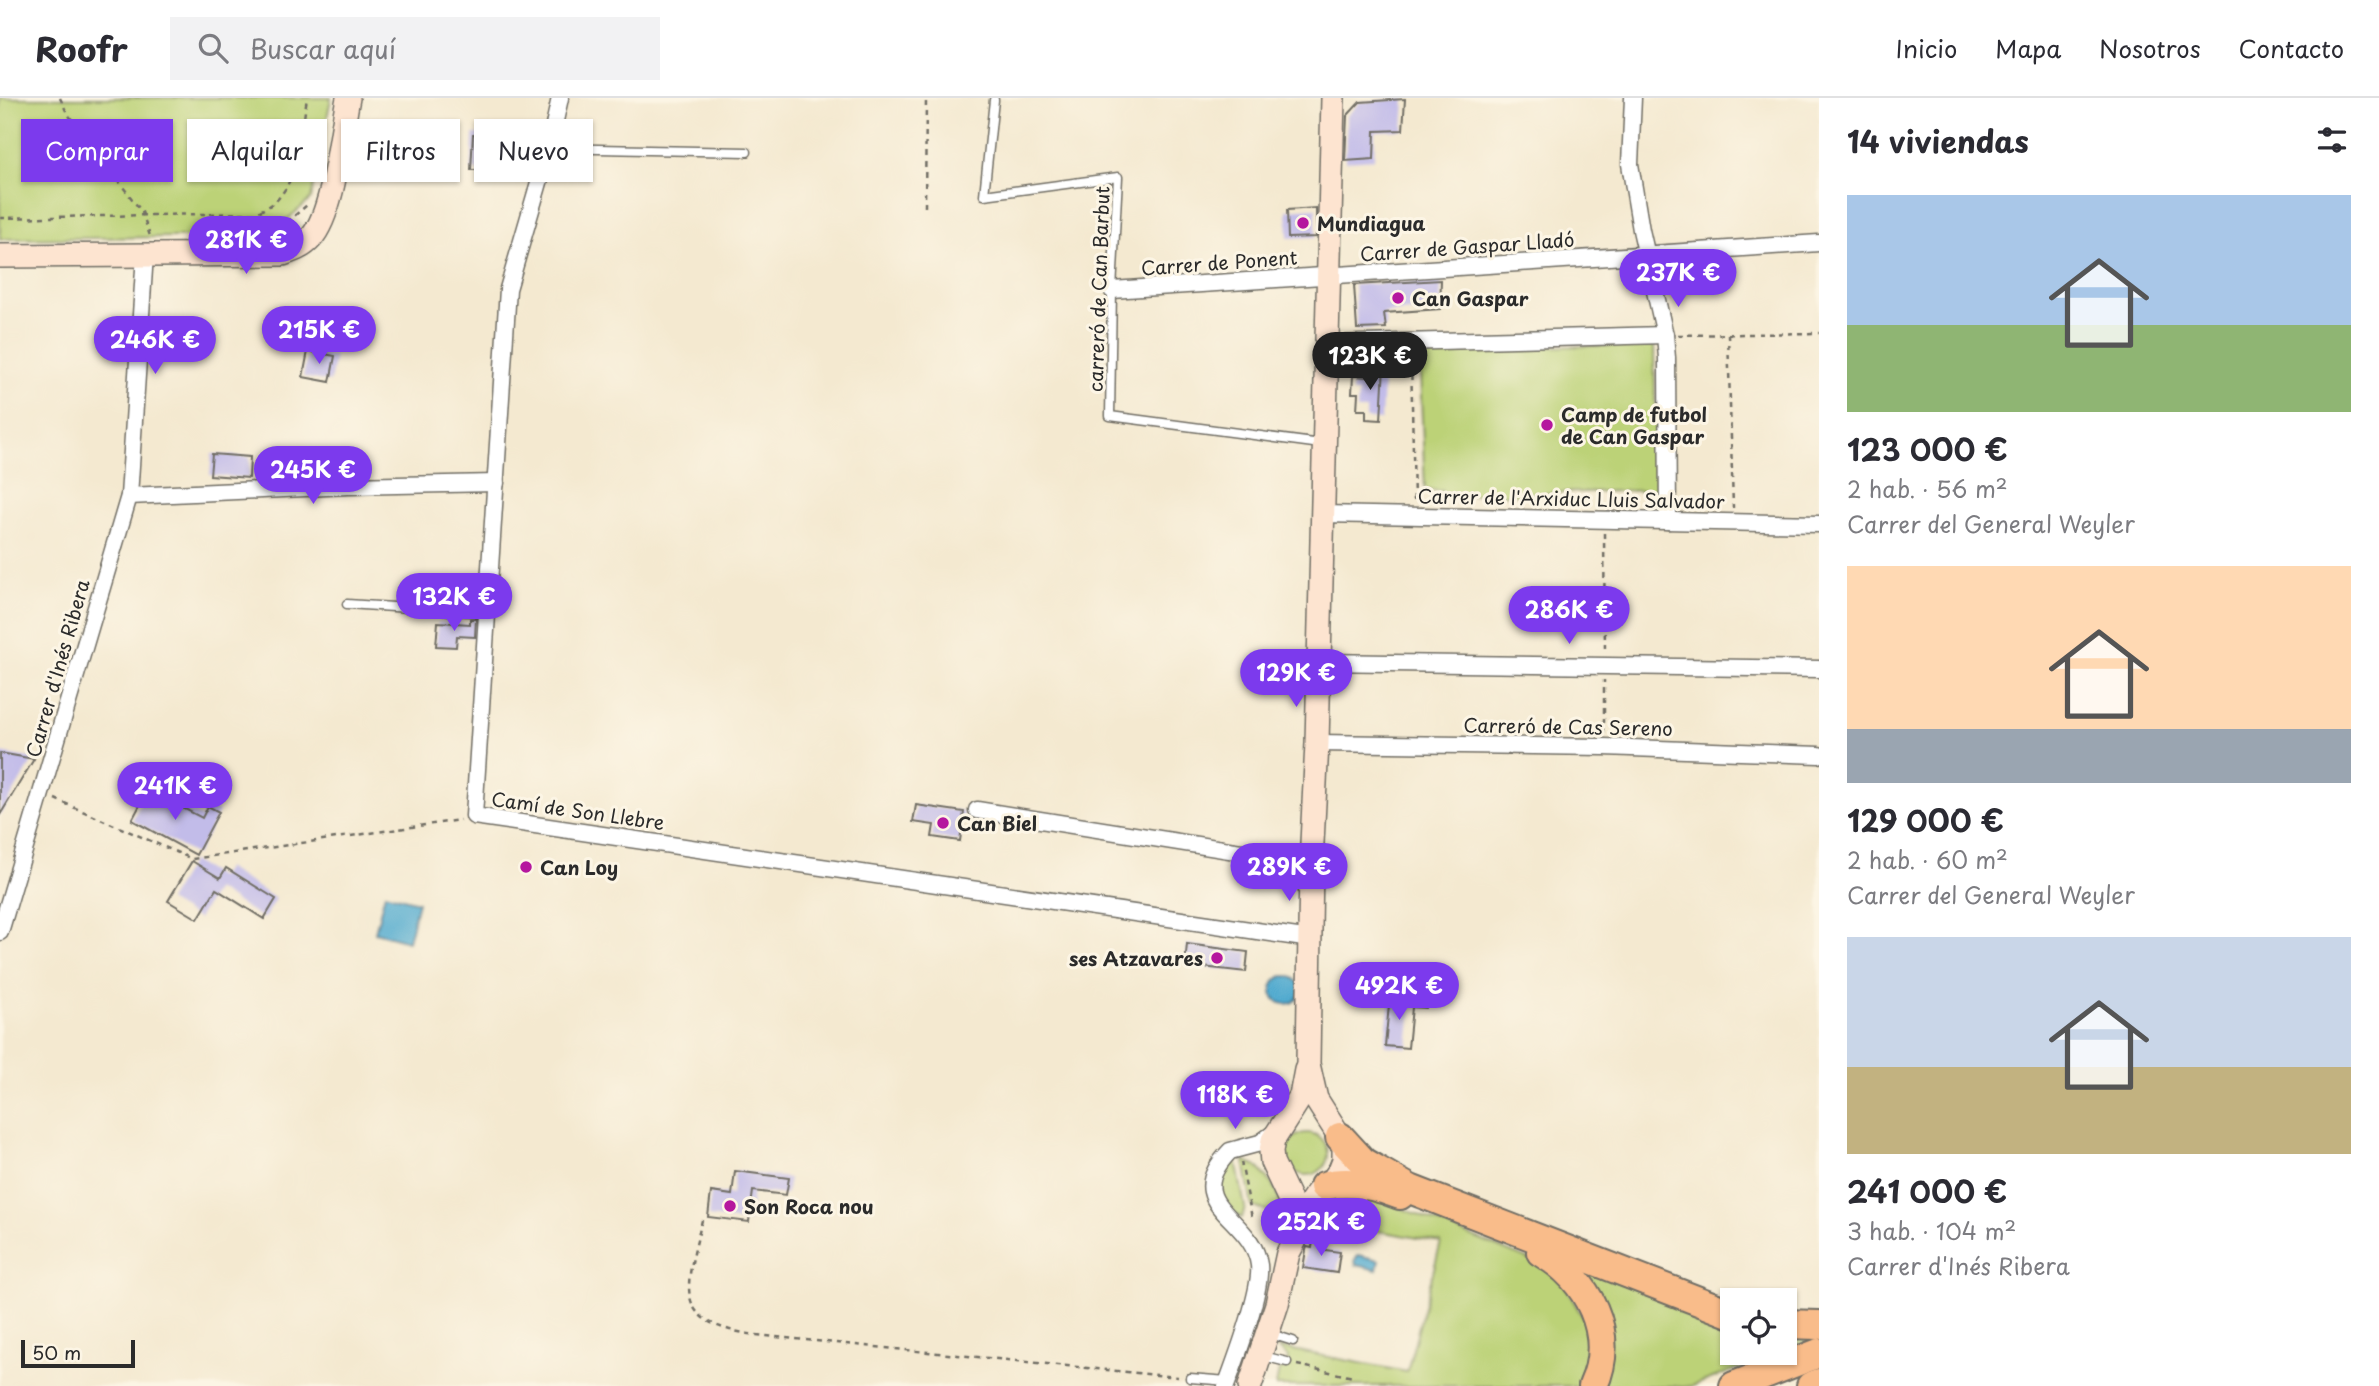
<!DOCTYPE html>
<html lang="es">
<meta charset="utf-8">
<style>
body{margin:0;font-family:"Playpen Sans",sans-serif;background:#f2f2f3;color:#2b2b33;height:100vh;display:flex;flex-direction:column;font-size:26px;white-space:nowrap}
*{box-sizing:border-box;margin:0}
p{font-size:23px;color:#7c7c81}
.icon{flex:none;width:38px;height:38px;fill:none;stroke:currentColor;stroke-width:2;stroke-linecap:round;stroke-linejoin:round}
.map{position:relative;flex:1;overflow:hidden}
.drawer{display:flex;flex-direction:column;background:#fff;width:560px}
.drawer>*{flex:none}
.top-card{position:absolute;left:21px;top:21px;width:665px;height:63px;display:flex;gap:14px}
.buttons{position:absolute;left:1720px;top:1190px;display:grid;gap:14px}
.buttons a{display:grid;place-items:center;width:77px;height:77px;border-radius:0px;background:#fff;box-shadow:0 2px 5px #0004;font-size:35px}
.scale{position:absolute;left:21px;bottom:18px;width:114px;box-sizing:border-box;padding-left:7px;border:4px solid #2b2b2b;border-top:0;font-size:19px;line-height:24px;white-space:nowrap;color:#2b2b2b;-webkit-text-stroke:5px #fcf5e5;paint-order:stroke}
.price{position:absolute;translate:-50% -60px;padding:0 16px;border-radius:24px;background:#7c3aed;color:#fff;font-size:23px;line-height:46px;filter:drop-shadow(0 2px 4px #0008)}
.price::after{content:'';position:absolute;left:50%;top:42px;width:21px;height:16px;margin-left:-10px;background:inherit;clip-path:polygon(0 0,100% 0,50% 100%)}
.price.selected{background:#222;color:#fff}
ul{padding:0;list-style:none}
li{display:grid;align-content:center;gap:14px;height:371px;padding:0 28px}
li span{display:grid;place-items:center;height:217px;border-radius:0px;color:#555}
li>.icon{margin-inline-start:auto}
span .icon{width:126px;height:126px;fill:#fffc;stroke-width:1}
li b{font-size:30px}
h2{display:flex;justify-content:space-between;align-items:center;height:84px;padding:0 28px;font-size:30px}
.tag{padding:0 24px;border-radius:0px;background:#fff;box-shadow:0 2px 5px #0004;font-size:24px;line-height:63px}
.tag.selected{background:#7c3aed;color:#fff}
header{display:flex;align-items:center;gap:42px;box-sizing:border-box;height:98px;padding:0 35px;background:#fff;border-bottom:2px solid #e1e1e2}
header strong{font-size:33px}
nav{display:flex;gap:38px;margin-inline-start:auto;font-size:24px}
.search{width:490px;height:63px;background:#f2f2f3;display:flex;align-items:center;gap:18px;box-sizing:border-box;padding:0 24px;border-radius:0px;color:#7c7c81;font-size:26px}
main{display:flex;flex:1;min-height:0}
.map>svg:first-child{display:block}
.green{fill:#bcd277;stroke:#747e51;stroke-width:2}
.water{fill:#51aacf;stroke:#3e6a7d;stroke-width:2}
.building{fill:#c2bce9}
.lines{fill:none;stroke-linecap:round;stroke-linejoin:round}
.lane-casing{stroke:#716e65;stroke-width:11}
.street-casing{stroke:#716e65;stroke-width:19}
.secondary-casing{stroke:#716e65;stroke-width:26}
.highway-casing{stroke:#716e65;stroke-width:32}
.path{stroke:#716e65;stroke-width:2.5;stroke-dasharray:5 5;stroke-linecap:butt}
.lane{stroke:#fff;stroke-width:8}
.street{stroke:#fff;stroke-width:16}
.secondary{stroke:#fde4d0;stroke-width:23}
.highway{stroke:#f9bc8a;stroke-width:28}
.poi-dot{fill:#b5179e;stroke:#fcf5e5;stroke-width:2.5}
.labels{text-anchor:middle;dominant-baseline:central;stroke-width:6;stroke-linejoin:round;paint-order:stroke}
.poi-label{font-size:19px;font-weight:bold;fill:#2b2b2b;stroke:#fcf5e5;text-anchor:start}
.street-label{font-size:19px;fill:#2b2b2b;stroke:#fcf5e5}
</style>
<header>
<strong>Roofr</strong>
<div class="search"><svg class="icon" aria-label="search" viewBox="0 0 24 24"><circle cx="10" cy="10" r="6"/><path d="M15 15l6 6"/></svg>Buscar aquí</div>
<nav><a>Inicio</a><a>Mapa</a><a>Nosotros</a><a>Contacto</a></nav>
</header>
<main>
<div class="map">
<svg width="1819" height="1288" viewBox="0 0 1819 1288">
<rect width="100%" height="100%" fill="#fcf5e5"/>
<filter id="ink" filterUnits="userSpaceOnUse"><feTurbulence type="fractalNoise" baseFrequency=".0143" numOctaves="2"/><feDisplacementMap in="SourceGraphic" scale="14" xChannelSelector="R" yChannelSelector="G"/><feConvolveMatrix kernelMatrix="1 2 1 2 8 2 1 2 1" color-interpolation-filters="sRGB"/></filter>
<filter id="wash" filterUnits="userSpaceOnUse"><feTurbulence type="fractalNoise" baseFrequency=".00686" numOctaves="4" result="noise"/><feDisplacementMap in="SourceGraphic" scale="28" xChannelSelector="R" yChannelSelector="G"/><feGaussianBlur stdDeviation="1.57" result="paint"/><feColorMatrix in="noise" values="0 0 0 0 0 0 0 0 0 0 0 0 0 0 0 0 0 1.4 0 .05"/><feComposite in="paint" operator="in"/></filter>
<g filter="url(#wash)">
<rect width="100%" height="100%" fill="#f4e9d0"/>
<!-- green -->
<g class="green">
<polygon points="0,0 331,0 311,101 268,138 0,141"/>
<polygon points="1654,247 1657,392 1442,398 1442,393 1425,392 1419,251"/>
<circle cx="1307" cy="1056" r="21"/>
<path d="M1236,1063L1245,1109L1242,1120C1234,1115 1225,1110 1221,1101C1214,1088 1221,1067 1236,1063Z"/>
<polygon points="1244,1063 1258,1069 1277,1093 1282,1116 1252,1109"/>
<path d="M1369,1097L1537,1165L1563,1185L1585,1223L1589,1263L1582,1288H1276L1279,1271H1286L1288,1259L1277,1249L1407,1274L1441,1144L1316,1122C1328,1104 1347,1101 1367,1105Z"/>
<polygon points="1570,1162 1732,1225 1732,1255 1779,1255 1692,1288 1603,1288"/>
<polygon points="1785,1235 1819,1239 1785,1252"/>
</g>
<!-- water -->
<g class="water">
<polygon points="385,795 418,804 408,843 375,834"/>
<circle cx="1286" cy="892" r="14"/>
<polygon points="1358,1157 1379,1162 1377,1172 1356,1167 1355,1162"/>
</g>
<g id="blocks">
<!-- building -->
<g class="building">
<polygon points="1405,1 1403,32 1375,33 1374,61 1345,63 1347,18 1360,4"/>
<polygon points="473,36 516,38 514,61 507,61 507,66 484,65 483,72 471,72"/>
<polygon points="1316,110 1316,139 1288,140 1287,112"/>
<polygon points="1441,182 1440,211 1384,215 1386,230 1357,231 1354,187"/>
<polygon points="308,253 335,258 330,284 303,279"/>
<polygon points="1369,266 1384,267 1381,322 1366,321 1366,312 1357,312 1358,295 1352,295 1353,278 1368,279"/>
<polygon points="212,356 250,359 249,380 210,377"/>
<polygon points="470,521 476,521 475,539 457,538 456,549 436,548 438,524 470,526"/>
<polygon points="0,655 34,661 0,717"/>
<polygon points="148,692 202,720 208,708 219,714 196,757 132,722"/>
<polygon points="916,707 964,714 960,743 932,739 934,727 913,724"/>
<polygon points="192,763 220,780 226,770 276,801 264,821 216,791 198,821 168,803"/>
<polygon points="1187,846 1248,854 1246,874 1185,867"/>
<polygon points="1416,890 1428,892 1426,910 1413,909"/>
<polygon points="1390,897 1413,899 1408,950 1385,948"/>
<polygon points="735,1073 789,1080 786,1097 753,1093 749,1124 708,1119 711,1094 732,1097"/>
<polygon points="1313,1143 1326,1145 1325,1152 1340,1154 1337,1175 1303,1170 1306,1152 1307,1149 1312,1150"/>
</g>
</g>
</g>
<g filter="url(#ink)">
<use href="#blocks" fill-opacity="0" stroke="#716e65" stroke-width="2"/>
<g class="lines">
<!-- lane casing -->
<g class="lane-casing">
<g id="lane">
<polyline points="994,2 984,97 1118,79 1112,192 1110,318 1321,346"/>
<polyline points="549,50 747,54"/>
<polyline points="347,506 487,515"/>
<polyline points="1271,1236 1293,1243"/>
<polyline points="1263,1258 1287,1264"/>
<polyline points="1190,1280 1228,1283"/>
</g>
</g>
<!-- street casing -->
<g class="street-casing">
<g id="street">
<polyline points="560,0 549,50 508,191 474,718 1311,841"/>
<polyline points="1633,0 1630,66 1641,132 1665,237 1667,260 1668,423"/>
<polyline points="1112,192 1819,145"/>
<polyline points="1326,246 1665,237"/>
<polyline points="129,398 348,388 496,385"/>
<polyline points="1322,416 1819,426"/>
<polyline points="1319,564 1819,571"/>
<polyline points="1317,645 1604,649 1819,657"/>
<polyline points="977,712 1311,765"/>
<polyline points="0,834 129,398 145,156"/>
<path d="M1226,1288C1236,1261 1262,1193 1259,1167C1253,1118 1177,1108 1230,1053L1260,1045L1278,1032"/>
</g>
</g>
<!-- secondary casing -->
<g class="secondary-casing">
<g id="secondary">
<path d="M0,158L283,156C294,152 303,149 311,140C334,115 341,35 348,0"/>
<polyline points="1288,1134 1291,1116 1289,1100 1272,1064 1271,1053 1273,1042 1301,998 1306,972"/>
<polyline points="1250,1288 1277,1206 1288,1155 1295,1142 1302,1117 1317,1095 1333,1082 1340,1072 1344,1062 1344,1050 1340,1039 1316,1001 1308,966 1311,765 1317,645 1333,0"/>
</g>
</g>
<!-- highway casing -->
<g class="highway-casing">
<g id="highway">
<polyline points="1340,1039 1363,1064 1410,1091 1732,1216"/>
<path d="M1324,1088C1348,1081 1377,1088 1400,1097"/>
<path d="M1541,1154C1588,1181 1617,1236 1593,1288"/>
<polyline points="1785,1226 1819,1227"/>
<polyline points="1734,1288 1819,1255"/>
<polyline points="1811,1288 1819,1285"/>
</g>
</g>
<!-- path -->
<g class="path">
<polyline points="60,0 67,15 142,114 150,138"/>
<polyline points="925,109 926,0"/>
<path d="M0,120L256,115C262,112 270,108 275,104C301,78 301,34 307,0"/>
<polyline points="272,137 307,107"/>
<polyline points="1728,236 1733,410"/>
<polyline points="1678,237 1819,235"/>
<polyline points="1411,257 1414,404"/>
<polyline points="1604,435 1605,555"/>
<polyline points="1604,635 1604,582"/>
<polyline points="55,701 192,761 460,722"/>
<polyline points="1241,1064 1252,1120"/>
<path d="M702,1122C686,1190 669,1225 756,1237L1178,1279"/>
<polyline points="1297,1267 1353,1279"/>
</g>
<!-- lane -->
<use href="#lane" class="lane"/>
<!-- street -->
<use href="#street" class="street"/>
<!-- secondary -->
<use href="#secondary" class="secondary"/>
<!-- highway -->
<use href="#highway" class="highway"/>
</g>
</g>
<!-- markers -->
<g class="poi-dot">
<circle cx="1303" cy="125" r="7"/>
<circle cx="1398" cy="200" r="7"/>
<circle cx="1547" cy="327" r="7"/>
<circle cx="943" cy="725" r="7"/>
<circle cx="526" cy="769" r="7"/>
<circle cx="1217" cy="860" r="7"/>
<circle cx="730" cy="1108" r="7"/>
</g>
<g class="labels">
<!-- poi labels -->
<g class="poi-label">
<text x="1317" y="125">Mundiagua</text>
<text x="1412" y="200">Can Gaspar</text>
<text x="1561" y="316">Camp de futbol<tspan x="1561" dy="22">de Can Gaspar</tspan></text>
<text x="957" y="725">Can Biel</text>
<text x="540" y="769">Can Loy</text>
<text x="1203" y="860" text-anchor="end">ses Atzavares</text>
<text x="744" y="1108">Son Roca nou</text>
</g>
<!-- street labels -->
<g class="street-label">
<text transform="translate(1467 148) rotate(-4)">Carrer de Gaspar Lladó</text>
<text transform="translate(1219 164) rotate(-4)">Carrer de Ponent</text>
<text transform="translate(1098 191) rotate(-88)">carreró de Can Barbut</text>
<text transform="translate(1571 400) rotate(1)">Carrer de l'Arxiduc Lluis Salvador</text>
<text transform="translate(57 570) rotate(-74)">Carrer d'Inés Ribera</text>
<text transform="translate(1568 628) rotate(1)">Carreró de Cas Sereno</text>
<text transform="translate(578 712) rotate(8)">Camí de Son Llebre</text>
</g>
</g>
</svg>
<div class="buttons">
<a><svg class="icon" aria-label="locate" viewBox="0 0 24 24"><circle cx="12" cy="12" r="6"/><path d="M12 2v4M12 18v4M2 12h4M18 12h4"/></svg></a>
</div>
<div class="scale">50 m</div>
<b class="price" style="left:246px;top:178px">281K €</b>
<b class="price" style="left:1678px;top:211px">237K €</b>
<b class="price" style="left:319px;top:268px">215K €</b>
<b class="price" style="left:155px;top:278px">246K €</b>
<b class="price selected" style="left:1370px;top:294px">123K €</b>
<b class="price" style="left:313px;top:408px">245K €</b>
<b class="price" style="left:454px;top:535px">132K €</b>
<b class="price" style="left:1569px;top:548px">286K €</b>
<b class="price" style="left:1296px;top:611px">129K €</b>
<b class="price" style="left:175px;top:724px">241K €</b>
<b class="price" style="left:1289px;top:805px">289K €</b>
<b class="price" style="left:1399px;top:924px">492K €</b>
<b class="price" style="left:1235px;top:1033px">118K €</b>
<b class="price" style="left:1321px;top:1160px">252K €</b>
<div class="top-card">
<a class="tag selected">Comprar</a>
<a class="tag">Alquilar</a>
<a class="tag">Filtros</a>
<a class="tag">Nuevo</a>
</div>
</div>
<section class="drawer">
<h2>14 viviendas<svg class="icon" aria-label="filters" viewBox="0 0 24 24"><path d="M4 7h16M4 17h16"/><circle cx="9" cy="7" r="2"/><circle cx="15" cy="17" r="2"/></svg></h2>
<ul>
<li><span style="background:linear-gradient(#a9c7e8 60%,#8fb573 0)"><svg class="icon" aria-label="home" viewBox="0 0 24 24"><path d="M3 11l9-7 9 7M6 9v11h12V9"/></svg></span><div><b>123 000 €</b><p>2 hab. · 56 m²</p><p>Carrer del General Weyler</p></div></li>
<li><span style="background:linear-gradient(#ffd9b3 75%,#9aa5b1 0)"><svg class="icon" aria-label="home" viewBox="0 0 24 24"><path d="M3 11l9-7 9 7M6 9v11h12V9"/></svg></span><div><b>129 000 €</b><p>2 hab. · 60 m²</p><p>Carrer del General Weyler</p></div></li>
<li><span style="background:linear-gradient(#c9d6e8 60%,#c2b280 0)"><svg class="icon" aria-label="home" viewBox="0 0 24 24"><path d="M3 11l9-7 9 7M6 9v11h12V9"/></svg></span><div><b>241 000 €</b><p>3 hab. · 104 m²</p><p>Carrer d'Inés Ribera</p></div></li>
</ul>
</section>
</main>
